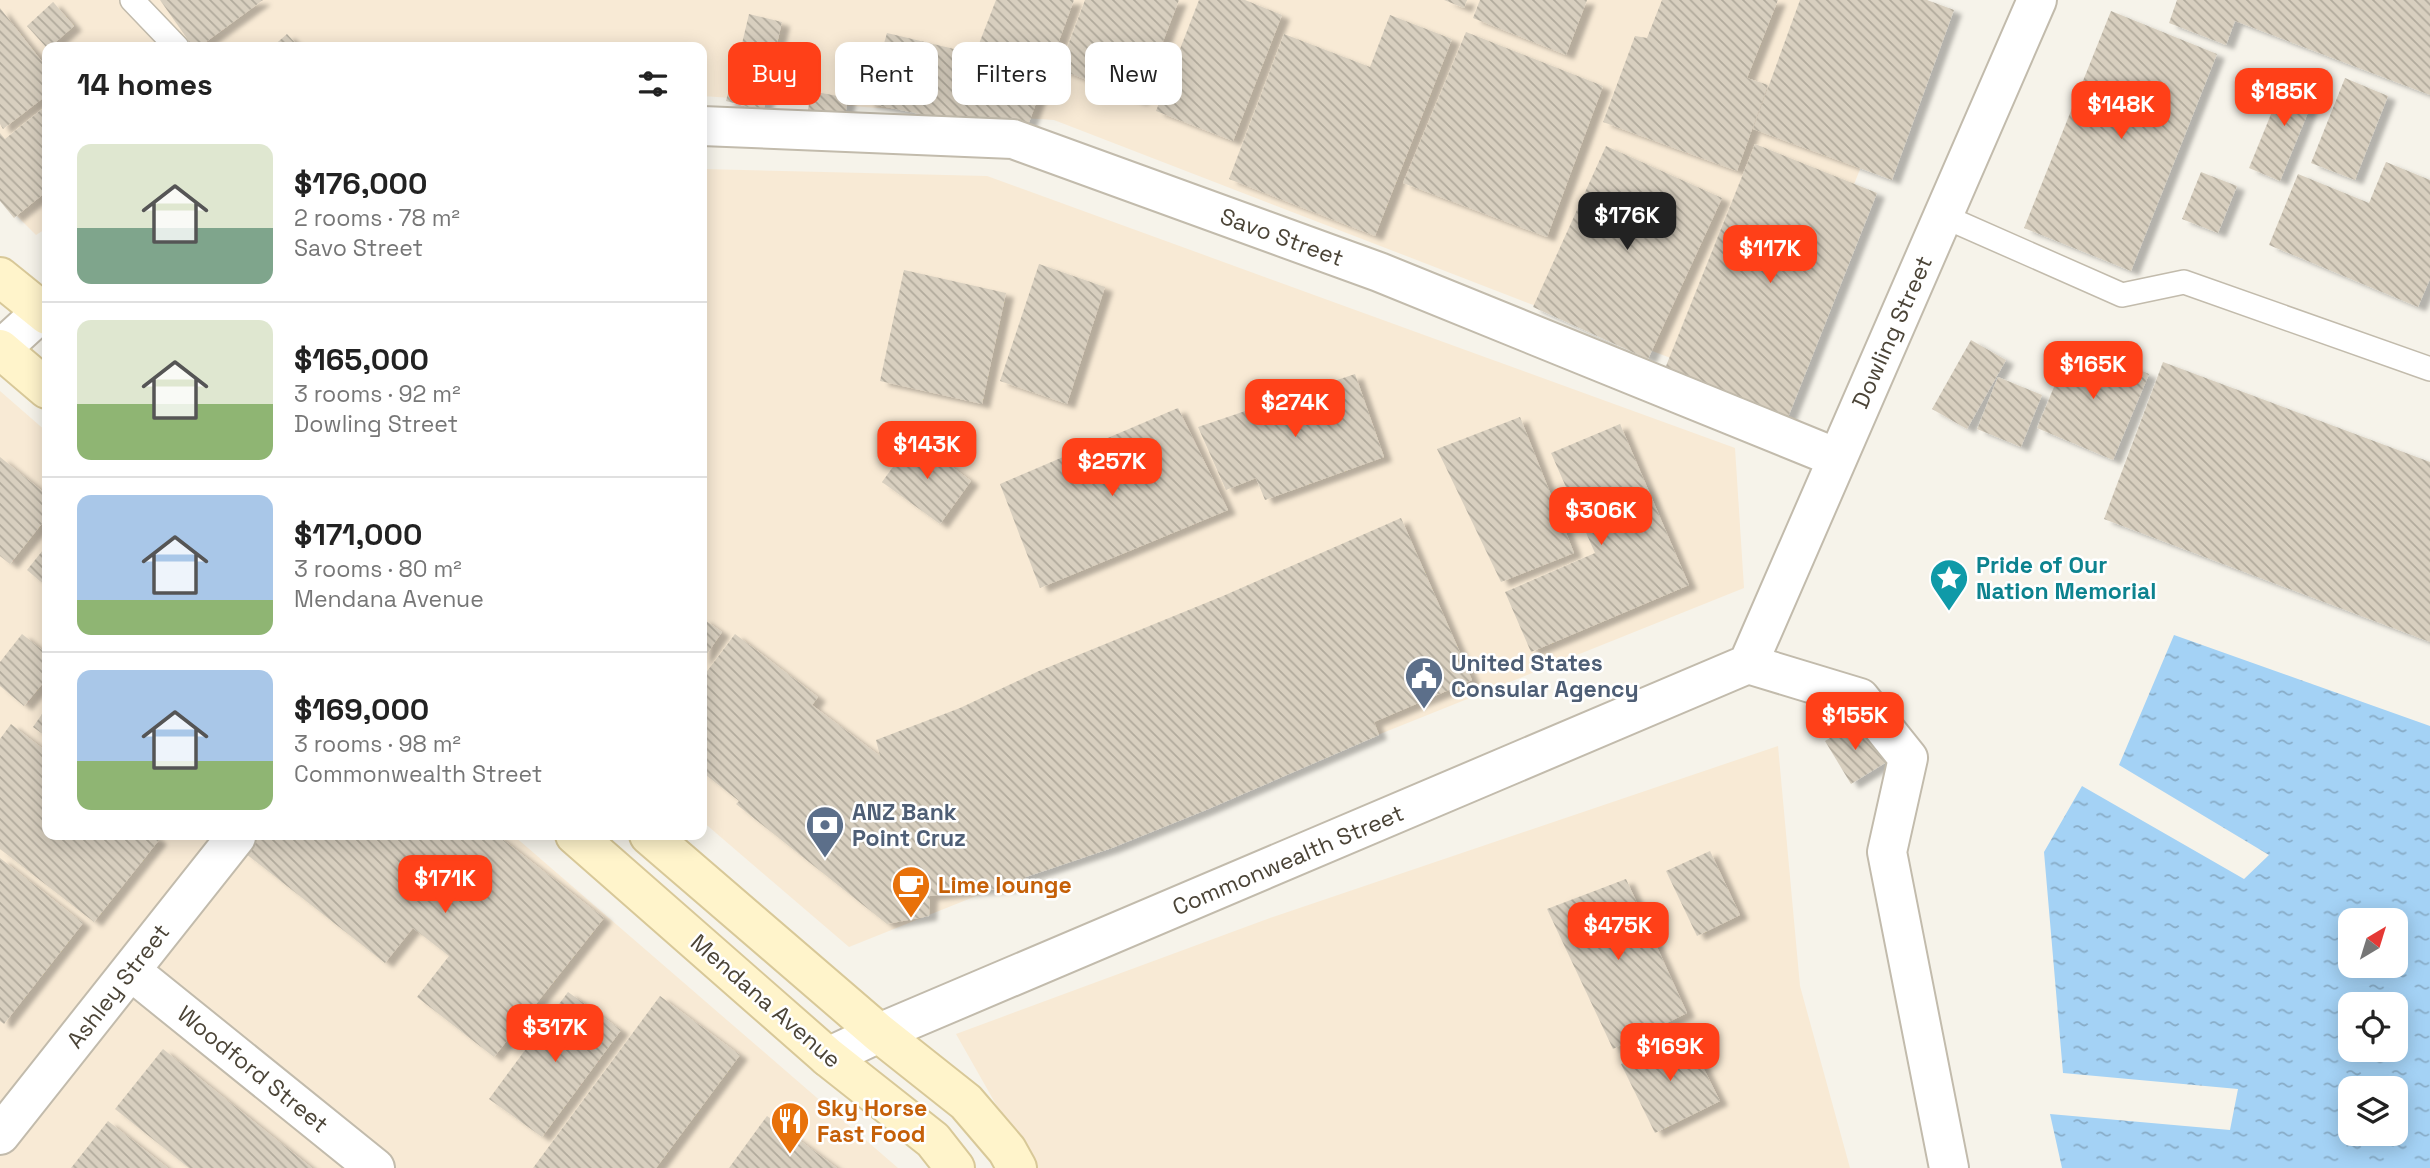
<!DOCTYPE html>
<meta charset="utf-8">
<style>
body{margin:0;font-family:"Space Grotesk",sans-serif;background:#f2f2f2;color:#222;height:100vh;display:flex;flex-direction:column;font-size:26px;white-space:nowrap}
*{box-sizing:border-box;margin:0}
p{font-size:23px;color:#767676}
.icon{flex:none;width:38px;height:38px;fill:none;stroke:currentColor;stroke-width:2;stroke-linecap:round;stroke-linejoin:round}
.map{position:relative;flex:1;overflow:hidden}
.drawer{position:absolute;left:42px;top:42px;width:665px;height:798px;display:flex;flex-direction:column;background:#fff;border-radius:14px;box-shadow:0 4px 18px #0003}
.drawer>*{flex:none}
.hud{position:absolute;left:728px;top:42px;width:665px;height:63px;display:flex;gap:14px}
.needle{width:46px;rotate:38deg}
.tools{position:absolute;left:2338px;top:908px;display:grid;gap:14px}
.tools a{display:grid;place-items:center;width:70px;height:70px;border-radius:14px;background:#fff;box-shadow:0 4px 18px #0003;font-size:35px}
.price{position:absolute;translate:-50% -60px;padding:0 16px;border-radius:14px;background:#ff4018;color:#fff;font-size:23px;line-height:46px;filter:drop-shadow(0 2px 4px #0008)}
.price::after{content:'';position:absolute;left:50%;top:42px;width:21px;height:16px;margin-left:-10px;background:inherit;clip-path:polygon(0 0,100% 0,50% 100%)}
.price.on{background:#222;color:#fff}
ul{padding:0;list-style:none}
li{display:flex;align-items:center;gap:21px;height:175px;padding:0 35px}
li+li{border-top:2px solid #e0e0e0}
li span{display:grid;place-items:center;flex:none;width:196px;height:140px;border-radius:14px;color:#555}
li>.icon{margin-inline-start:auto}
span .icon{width:84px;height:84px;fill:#fffc;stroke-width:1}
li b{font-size:30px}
h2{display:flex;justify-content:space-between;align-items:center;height:84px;padding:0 35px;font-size:30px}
.tag{padding:0 24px;border-radius:14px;background:#fff;box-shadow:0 4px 18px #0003;font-size:24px;line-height:63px}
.tag.on{background:#ff4018;color:#fff}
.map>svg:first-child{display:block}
.commercial{fill:#f8ead5}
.water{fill:url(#water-ripples);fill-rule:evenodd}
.building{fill:url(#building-back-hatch);filter:url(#shadow)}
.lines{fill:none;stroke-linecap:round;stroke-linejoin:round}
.service-casing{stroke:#c2bbac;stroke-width:26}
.minor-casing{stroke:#c2bbac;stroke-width:42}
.tertiary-casing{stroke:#c2bbac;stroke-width:42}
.secondary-casing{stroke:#d8c898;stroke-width:42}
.service{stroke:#fff;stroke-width:23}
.minor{stroke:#fff;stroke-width:38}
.tertiary{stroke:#fff;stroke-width:38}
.secondary{stroke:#fff4cb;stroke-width:38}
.labels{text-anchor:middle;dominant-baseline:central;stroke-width:5;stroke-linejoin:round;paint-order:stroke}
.street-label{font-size:23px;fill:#4b4437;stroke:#fff}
.culture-label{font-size:23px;font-weight:bold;fill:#0d838f;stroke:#fff;text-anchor:start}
.service-label{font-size:23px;font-weight:bold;fill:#4e5e75;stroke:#fff;text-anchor:start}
.food-label{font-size:23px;font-weight:bold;fill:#c56008;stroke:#fff;text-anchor:start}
</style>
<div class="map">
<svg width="2430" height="1168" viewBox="0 0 2430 1168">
<defs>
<pattern id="water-ripples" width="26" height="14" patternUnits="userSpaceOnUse" patternTransform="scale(1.75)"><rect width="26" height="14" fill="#a4d2f5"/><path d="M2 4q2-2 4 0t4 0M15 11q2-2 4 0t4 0" fill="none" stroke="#88acc7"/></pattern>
<pattern id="building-back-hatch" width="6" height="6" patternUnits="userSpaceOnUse" patternTransform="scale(1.75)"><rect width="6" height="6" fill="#d8cfbf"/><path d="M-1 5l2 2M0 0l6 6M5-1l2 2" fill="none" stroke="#b1aa9c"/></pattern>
<filter id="shadow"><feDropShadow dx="8" dy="4.5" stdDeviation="2" flood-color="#0004"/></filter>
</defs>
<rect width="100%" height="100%" fill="#f6f3ea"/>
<!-- commercial -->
<g class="commercial">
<polygon points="0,0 1928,0 1769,396 1054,120 702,96 702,47 47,47 47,228 36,235 0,199"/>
<polygon points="702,169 987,176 1735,448 1744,588 849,947 702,821"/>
<polygon points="0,391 47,432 47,835 513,835 898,1168 0,1168"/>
<polygon points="1778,746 1800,986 1850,1168 1032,1168 956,1034 1270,918"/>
</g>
<!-- water -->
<path class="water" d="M2174,635L2430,726V1168H2062L2050,1114L2230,1130L2238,1089L2063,1073L2044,852L2082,786L2244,879L2269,855L2119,765ZM2350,920H2396V966H2350ZM2350,1004H2396V1050H2350ZM2350,1088H2396V1134H2350Z"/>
<!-- building -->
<g class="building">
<polygon points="160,0 263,0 199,47 193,47"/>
<polygon points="996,0 1074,0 1024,136 867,103 887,33 975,54"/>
<polygon points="1085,0 1179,0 1140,101 1059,69"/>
<polygon points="1199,0 1245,0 1282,15 1233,141 1156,111"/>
<polygon points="1444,0 1467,0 1464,8"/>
<polygon points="1480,0 1587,0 1566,55 1473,18"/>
<polygon points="1662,0 1778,0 1747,78 1768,85 1737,171 1603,122 1635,36 1647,38"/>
<polygon points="1800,0 1927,0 1954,10 1892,180 1753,129"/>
<polygon points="2177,0 2430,0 2430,95 2235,21 2226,45 2169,23"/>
<polygon points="53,2 74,26 50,47 46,47 27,26"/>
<polygon points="0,8 47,68 47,95 3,129 0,124"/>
<polygon points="2111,11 2217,54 2131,271 2024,228"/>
<polygon points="749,14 782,22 773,61 740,52"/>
<polygon points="1390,15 1452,39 1375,236 1229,179 1284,34 1370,67"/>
<polygon points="1466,32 1603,86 1547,237 1403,183"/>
<polygon points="287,34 299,47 272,47"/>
<polygon points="736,61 776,70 763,111 726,101"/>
<polygon points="2287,75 2318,88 2280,181 2249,168"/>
<polygon points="2345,78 2388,96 2355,180 2311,163"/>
<polygon points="811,91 848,98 844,122 807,116"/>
<polygon points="47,105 47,191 14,218 0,201 0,133 5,139"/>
<polygon points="1755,144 1877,193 1785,425 1662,376"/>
<polygon points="1606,146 1722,198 1648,359 1533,307"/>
<polygon points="2386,162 2430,180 2430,279 2418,307 2269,245 2298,174 2369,203"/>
<polygon points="2201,172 2237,186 2218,233 2182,219"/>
<polygon points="1039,264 1105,287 1067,404 1000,381"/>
<polygon points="904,270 1006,293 982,404 880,381"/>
<polygon points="1971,340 2006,360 1967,429 1932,409"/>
<polygon points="2073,341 2149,374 2113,460 2037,428"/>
<polygon points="2163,362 2430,462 2430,642 2104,519"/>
<polygon points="1355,374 1384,457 1265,500 1256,478 1226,490 1198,427"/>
<polygon points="1998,377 2042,395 2021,447 1977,429"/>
<polygon points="1178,408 1228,510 1040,588 1000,484"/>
<polygon points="1520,417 1574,553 1501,582 1437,449"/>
<polygon points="1620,424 1689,585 1531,652 1505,592 1595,553 1551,453"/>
<polygon points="914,438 971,481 940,524 882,482"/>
<polygon points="0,457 47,495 47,517 10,564 0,556"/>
<polygon points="1401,518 1472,680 1374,722 1379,735 1206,810 1112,848 1026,877 1026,886 930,896 929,916 887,924 736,804 739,801 702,772 702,678 735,634 818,697 812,705 880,756 876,740 960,708 1039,671 1223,596"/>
<polygon points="47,545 47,587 27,570"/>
<polygon points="702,618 722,632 702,661"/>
<polygon points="22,634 47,654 47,678 24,706 0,686 0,662"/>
<polygon points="47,707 47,737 33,727"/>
<polygon points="1858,721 1885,763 1851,784 1825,741"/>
<polygon points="11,724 47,752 47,835 153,835 159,840 94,922 0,849 0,739"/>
<polygon points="260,835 497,835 604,918 494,1057 417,997 449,956 413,928 385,963 245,853"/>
<polygon points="1710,851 1740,915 1697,936 1666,871"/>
<polygon points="0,858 83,923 4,1024 0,1021"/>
<polygon points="1626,879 1687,1013 1613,1049 1547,909"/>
<polygon points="568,992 621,1030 542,1137 489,1099"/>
<polygon points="660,996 740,1055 656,1168 533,1168"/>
<polygon points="1685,1032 1720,1101 1655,1133 1621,1064"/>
<polygon points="163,1049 312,1168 189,1168 115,1109"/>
<polygon points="767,1116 837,1168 729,1168"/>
<polygon points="108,1121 168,1168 71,1168"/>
</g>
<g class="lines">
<!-- service casing -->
<g class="service-casing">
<g id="service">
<polyline points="132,0 177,47"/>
<polyline points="1943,216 2122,295 2184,282 2430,369"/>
</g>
</g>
<!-- minor casing -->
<g class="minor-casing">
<g id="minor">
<polyline points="702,126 1013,139 1379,272 1837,458"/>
<polyline points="1,349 47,307"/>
<polyline points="1748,664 1860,698 1908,758 1887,852 1949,1168"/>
<polyline points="131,971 375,1168"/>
<polyline points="0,1135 236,837"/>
</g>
</g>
<!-- tertiary casing -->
<g class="tertiary-casing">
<polyline id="tertiary" points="828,1057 879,1033 1748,664 2037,0"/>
</g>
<!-- secondary casing -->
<g class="secondary-casing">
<g id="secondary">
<polyline points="0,277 47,315"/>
<polyline points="0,349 47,389"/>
<polyline points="575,835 828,1057 933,1140 955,1168"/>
<polyline points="649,835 879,1033 966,1102 1007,1150 1017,1168"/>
</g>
</g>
<!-- service -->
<use href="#service" class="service"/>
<!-- minor -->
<use href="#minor" class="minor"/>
<!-- tertiary -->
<use href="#tertiary" class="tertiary"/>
<!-- secondary -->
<use href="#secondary" class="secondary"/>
</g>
<!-- icons -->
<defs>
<g id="sight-pin" transform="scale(2.0125)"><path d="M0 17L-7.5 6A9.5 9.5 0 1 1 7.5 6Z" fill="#0f9aa8" stroke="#fff"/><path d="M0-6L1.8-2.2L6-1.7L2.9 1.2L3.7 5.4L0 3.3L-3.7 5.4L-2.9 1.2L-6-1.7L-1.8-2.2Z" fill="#fff"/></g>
<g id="civic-pin" transform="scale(2.0125)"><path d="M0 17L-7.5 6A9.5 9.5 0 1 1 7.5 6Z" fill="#5c6f8a" stroke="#fff"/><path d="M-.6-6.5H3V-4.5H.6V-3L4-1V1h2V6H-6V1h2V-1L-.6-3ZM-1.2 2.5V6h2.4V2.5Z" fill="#fff"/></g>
<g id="bank-pin" transform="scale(2.0125)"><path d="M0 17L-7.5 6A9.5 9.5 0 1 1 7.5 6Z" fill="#5c6f8a" stroke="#fff"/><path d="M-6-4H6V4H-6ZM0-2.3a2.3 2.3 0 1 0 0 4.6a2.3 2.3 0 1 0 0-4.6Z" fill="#fff"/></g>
<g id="cafe-pin" transform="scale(2.0125)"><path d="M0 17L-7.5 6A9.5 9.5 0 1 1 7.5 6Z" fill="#e8710a" stroke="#fff"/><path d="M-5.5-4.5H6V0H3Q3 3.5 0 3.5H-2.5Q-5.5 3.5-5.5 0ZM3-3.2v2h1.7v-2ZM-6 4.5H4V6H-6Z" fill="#fff"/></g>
<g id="restaurant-pin" transform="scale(2.0125)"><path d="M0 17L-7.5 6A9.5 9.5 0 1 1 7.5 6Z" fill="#e8710a" stroke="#fff"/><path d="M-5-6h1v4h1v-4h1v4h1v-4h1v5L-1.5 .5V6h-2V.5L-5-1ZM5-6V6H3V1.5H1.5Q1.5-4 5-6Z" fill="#fff"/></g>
</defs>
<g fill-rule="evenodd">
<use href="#sight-pin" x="1949" y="578"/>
<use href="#civic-pin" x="1424" y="676"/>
<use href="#bank-pin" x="825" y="825"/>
<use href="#cafe-pin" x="911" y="885"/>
<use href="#restaurant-pin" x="790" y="1121"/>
</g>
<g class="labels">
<!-- street labels -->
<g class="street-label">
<text transform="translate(1282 237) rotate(20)">Savo Street</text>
<text transform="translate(1892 332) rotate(-66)">Dowling Street</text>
<text transform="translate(1288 860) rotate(-23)">Commonwealth Street</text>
<text transform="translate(118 986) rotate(-52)">Ashley Street</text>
<text transform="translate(766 1001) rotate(41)">Mendana Avenue</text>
<text transform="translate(253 1069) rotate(39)">Woodford Street</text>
</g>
<!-- culture labels -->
<g class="culture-label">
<text x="1976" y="565">Pride of Our<tspan x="1976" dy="26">Nation Memorial</tspan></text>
</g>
<!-- service labels -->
<g class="service-label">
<text x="1451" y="663">United States<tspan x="1451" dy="26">Consular Agency</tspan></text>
<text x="852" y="812">ANZ Bank<tspan x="852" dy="26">Point Cruz</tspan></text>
</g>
<!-- food labels -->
<g class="food-label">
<text x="938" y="885">Lime lounge</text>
<text x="817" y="1108">Sky Horse<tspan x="817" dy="26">Fast Food</tspan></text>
</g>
</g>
</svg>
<div class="tools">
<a><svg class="needle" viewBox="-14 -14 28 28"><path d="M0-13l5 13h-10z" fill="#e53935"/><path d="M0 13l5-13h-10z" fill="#767676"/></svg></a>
<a><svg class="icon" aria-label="locate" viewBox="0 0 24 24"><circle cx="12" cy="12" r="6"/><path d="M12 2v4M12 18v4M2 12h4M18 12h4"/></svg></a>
<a><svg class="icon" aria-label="layers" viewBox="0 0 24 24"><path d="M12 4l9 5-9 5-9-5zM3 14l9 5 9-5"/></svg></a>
</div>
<b class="price" style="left:2284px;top:128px">$185K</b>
<b class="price" style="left:2121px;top:141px">$148K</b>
<b class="price on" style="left:1627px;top:252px">$176K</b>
<b class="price" style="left:1770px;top:285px">$117K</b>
<b class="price" style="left:2093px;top:401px">$165K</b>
<b class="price" style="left:1295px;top:439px">$274K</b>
<b class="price" style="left:927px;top:481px">$143K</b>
<b class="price" style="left:1112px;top:498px">$257K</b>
<b class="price" style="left:1601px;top:547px">$306K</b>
<b class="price" style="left:1855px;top:752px">$155K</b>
<b class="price" style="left:445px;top:915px">$171K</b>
<b class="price" style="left:1618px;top:962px">$475K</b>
<b class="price" style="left:555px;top:1064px">$317K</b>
<b class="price" style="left:1670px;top:1083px">$169K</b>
<div class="hud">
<a class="tag on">Buy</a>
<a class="tag">Rent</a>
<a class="tag">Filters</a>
<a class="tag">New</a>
</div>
<section class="drawer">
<h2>14 homes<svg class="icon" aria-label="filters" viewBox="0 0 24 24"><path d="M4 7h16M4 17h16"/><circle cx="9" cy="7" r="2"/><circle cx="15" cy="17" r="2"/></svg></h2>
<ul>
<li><span style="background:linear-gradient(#dfe7d0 60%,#7fa58c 0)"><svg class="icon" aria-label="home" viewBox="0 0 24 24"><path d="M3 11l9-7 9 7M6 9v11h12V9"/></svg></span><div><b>$176,000</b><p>2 rooms · 78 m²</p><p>Savo Street</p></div></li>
<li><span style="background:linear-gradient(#dfe7d0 60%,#8fb573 0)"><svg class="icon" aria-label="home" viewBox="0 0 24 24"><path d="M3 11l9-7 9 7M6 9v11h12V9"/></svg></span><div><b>$165,000</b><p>3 rooms · 92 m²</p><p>Dowling Street</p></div></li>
<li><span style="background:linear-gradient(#a9c7e8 75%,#8fb573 0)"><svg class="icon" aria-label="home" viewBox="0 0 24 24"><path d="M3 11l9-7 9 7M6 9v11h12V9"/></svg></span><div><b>$171,000</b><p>3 rooms · 80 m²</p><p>Mendana Avenue</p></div></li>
<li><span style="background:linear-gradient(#a9c7e8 65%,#8fb573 0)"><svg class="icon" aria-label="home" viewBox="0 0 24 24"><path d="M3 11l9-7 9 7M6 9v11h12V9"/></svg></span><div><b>$169,000</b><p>3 rooms · 98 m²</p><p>Commonwealth Street</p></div></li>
</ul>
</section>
</div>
